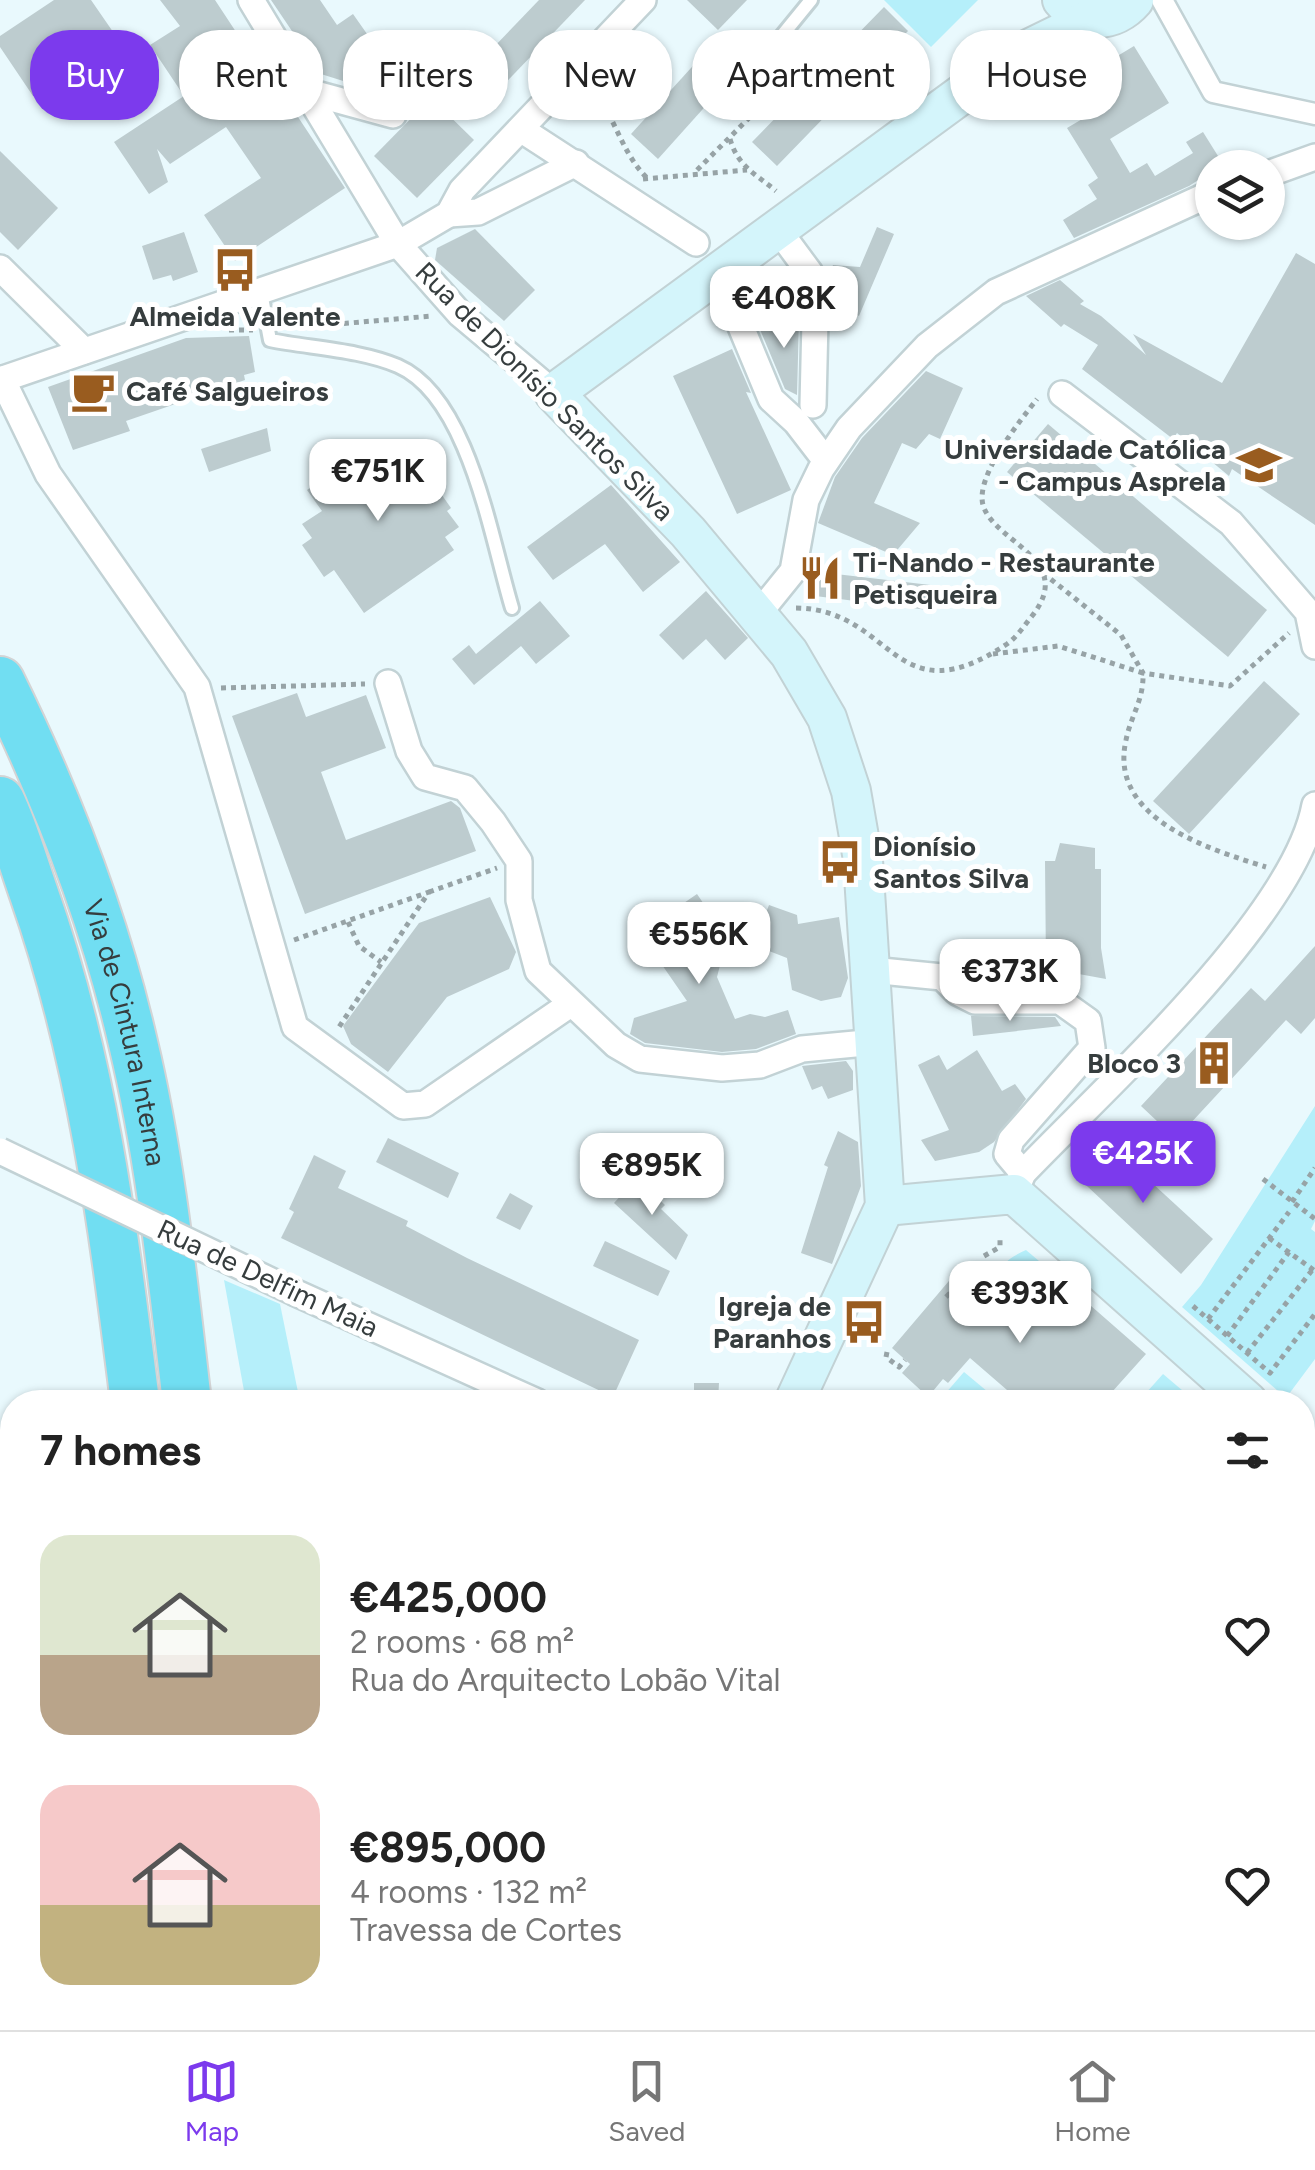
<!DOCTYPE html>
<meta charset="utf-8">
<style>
body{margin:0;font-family:Figtree,sans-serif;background:#f6f6f6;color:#222;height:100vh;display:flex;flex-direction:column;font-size:38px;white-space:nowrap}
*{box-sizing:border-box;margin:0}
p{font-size:32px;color:#767676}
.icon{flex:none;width:55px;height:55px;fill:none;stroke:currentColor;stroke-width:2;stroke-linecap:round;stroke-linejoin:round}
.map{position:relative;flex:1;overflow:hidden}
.side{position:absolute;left:0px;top:1390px;width:1315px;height:640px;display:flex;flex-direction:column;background:#fff;border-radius:40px 40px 0 0;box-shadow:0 2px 8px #0004}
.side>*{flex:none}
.hud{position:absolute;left:30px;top:30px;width:1255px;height:90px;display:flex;gap:20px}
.controls{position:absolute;left:1195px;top:150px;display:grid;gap:20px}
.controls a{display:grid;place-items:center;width:90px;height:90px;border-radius:50%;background:#fff;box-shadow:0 2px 8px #0004;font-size:50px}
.price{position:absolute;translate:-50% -85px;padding:0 22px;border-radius:20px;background:#fff;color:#222;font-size:32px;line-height:65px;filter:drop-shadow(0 2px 5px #0008)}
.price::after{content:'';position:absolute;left:50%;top:60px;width:30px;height:22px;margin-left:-15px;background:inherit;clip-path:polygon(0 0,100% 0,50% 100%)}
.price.on{background:#7c3aed;color:#fff}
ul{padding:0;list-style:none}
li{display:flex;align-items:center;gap:30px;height:250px;padding:0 40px}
li span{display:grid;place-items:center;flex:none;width:280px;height:200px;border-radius:30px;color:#555}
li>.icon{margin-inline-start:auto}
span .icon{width:120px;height:120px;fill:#fffc;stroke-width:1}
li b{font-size:42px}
h2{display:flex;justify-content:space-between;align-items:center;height:120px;padding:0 40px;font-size:42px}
.tag{padding:0 35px;border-radius:40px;background:#fff;box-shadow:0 2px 8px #0004;font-size:35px;line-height:90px}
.tag.on{background:#7c3aed;color:#fff}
.tab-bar{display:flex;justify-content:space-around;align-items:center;height:140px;border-top:2px solid #e0e0e0;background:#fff;font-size:28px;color:#767676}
.tab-bar a{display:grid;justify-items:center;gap:5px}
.tab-bar .on{color:#7c3aed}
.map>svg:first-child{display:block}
.green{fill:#b5effa}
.building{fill:#bdcccf}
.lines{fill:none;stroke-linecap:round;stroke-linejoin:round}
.service-casing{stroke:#c2d2d5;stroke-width:18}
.pedestrian-casing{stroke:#c2d2d5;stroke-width:25}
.minor-casing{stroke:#c2d2d5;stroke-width:30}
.tertiary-casing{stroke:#c2d2d5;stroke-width:38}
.secondary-casing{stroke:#c2d2d5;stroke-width:42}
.motorway-casing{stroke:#d3d4d5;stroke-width:52}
.path{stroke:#97a3a6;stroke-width:5;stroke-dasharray:5 5;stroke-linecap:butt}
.service{stroke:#fff;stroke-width:12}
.pedestrian{stroke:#fff;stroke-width:20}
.minor{stroke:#fff;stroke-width:25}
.tertiary{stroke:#fff;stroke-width:32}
.secondary{stroke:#d4f5fb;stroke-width:38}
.motorway{stroke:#71def2;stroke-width:48}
.minor-bridge-casing{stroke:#c2d2d5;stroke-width:30;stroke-linecap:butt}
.minor-bridge{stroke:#fff;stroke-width:25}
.labels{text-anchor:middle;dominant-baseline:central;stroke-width:10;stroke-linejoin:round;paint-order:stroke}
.poi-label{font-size:28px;font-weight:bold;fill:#363d3e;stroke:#fff;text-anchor:start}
.street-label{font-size:28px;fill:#363d3e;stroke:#fff}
</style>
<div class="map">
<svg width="1315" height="2030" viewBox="0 0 1315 2030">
<rect width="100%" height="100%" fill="#e9f9fd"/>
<!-- green -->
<g class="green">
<polygon points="884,0 978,0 931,47"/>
<polygon points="1315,1106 1315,1221 1311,1229 1315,1232 1315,1359 1286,1398 1182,1307 1201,1285"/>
<path d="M1026,1250L1052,1272L1008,1321L1004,1318L1013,1303C1000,1274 991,1266 1026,1250Z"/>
<polygon points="224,1280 280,1304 300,1402 246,1402"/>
<polygon points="964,1372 1000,1402 938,1402"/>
<polygon points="1163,1374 1196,1402 1138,1402"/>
<polygon points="1302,1494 1315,1504 1315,1551 1303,1568"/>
<polygon points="1303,1613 1315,1622 1315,1799 1303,1816 1303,1684 1311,1667 1303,1657 1309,1641 1303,1639"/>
<polygon points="148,2018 208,2018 213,2030 151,2030"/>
<polygon points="366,2018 496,2018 485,2030 371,2030"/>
<polygon points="600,2018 657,2018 648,2030 599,2030"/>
<polygon points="1009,2018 1065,2018 1057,2030 1013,2030"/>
</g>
<!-- building -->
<g class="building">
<polygon points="54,0 91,0 120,42 128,40 139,56 82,94 68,73 33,96 0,47 0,36"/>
<polygon points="160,0 215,0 242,41 247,40 345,188 235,261 204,215 261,178 226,127 170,164 157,149 168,182 149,194 114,142 184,96 150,45 180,26"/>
<polygon points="271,0 320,0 337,25 353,14 379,51 388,45 411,52 397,98 321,74"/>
<polygon points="539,0 585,0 491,98 467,75"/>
<polygon points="687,0 747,0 718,30"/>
<polygon points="884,7 908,31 777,166 752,142 787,106 799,103 800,93"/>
<polygon points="1134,46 1169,103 1110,139 1130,173 1147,163 1155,176 1193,153 1186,142 1203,132 1223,164 1189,186 1074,238 1063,220 1097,199 1088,185 1098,178 1067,128 1089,115 1071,84"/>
<polygon points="701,57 728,81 658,159 631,134"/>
<polygon points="431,98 474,140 417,198 374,156"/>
<polygon points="0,151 58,208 18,250 0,232"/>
<polygon points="877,227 894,234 859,316 830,303 827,279 833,265 860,267"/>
<polygon points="475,229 535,290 504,321 435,260 437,248"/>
<polygon points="184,232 198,272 173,281 171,275 153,280 142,246"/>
<polygon points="1296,253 1315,264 1315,525 1232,469 1229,476 1177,433 1173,439 1082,369 1098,345 1064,324 1061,327 1026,296 1060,280 1084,301 1080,304 1101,316 1146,355 1133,334 1222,383"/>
<polygon points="785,320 799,320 797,395 785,389 759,327 785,325"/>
<polygon points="249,336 255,372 244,375 245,380 126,421 130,431 73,450 48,387 186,338"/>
<polygon points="732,349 751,393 746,392 791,490 737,514 673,376"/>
<polygon points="926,371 963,388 940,439 929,434 916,449 902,443 874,503 920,523 893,555 818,523 835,477 862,438"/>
<polygon points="1048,424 1267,610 1228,657 1007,472"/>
<polygon points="267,428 271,451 209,472 201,449"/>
<polygon points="376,441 384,452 399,455 409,448 451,508 447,511 459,527 445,537 454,550 364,613 334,570 324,577 302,545 312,538 302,524 322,511 307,490"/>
<polygon points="611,485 680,562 643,592 605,544 553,580 527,547"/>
<polygon points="810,571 939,586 936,611 807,595"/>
<polygon points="706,591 748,638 725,660 706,639 683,660 659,635"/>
<polygon points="540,601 570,636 536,664 521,646 474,685 452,659 469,645 476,654"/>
<polygon points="1264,681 1300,714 1189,834 1153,801"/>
<polygon points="297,693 306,717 366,695 386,748 321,772 346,840 451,801 460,808 476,851 305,914 232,716"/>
<polygon points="1060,843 1095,848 1095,869 1101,869 1101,948 1106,979 1046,968 1045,861 1055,861"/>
<polygon points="697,894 727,938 717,977 735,1019 750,1014 765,1017 788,1010 796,1034 756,1049 722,1052 645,1043 630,1034 634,1018 687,1001 631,920 653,905 662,918"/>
<polygon points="490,897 516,952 509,969 447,997 388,1072 351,1044 343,1026 419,923"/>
<polygon points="769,905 797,915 798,924 839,917 848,978 841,997 821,1001 792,990 787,958 754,945"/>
<polygon points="1315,946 1315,1018 1301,1034 1286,1020 1176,1139 1141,1106 1251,988 1265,1001"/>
<polygon points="971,1016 1055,1017 1061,1026 973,1036"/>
<polygon points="977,1050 1002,1091 1015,1084 1026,1099 994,1142 979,1152 935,1161 921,1140 949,1130 918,1065 939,1055 947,1070"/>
<polygon points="846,1061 853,1071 853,1090 828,1099 822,1086 812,1090 802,1066"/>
<polygon points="838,1131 858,1142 861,1186 832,1264 801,1253 828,1167 824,1165"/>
<polygon points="388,1138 459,1173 448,1198 376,1162"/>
<polygon points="1103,1138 1213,1239 1181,1274 1072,1172"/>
<polygon points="314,1155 346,1171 338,1188 408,1221 406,1226 467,1258 639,1340 613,1397 281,1238 294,1212 289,1209"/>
<polygon points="637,1178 665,1205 661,1209 688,1235 676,1260 614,1203"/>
<polygon points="510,1193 533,1206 520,1230 496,1218"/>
<polygon points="605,1241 670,1271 658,1296 593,1266"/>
<polygon points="954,1275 1014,1327 1058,1277 1146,1354 1103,1402 1021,1402 970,1358 948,1383 943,1379 928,1397 902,1373 910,1364 892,1348"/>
<polygon points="694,1383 719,1383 718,1402 694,1402"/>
</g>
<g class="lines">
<!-- service casing -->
<g class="service-casing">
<g id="service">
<polyline points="791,97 753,71 811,0"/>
<path d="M261,292L270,340C310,348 361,350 398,366C469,397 491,539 512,608"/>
<polyline points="1302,1936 1315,1945"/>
<polyline points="965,2018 969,2030"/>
</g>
</g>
<!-- pedestrian casing -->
<g class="pedestrian-casing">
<polyline id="pedestrian" points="1162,0 1213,92 1315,114"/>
</g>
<!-- minor casing -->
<g class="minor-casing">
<g id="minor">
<polyline points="251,0 398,244 460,314 554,393"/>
<polyline points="305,91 393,115"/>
<polyline points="522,130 696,243"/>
<polyline points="1268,174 1315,157"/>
<polyline points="449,214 478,212 576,163"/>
<polyline points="776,227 810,273 815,320 813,405"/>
<polyline points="0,268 84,351"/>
<polyline points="732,305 771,399 796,422 826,461"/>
<polyline points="2,379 48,474 197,687 295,1027 403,1106 425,1104 569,1005"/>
<polyline points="0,380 398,244 449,214 462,190 643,0"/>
<polyline points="1062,394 1231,523 1308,612 1315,646"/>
<polyline points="759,613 793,571 806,500 821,469 849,428 927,346 996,292 1212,193"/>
<polyline points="388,683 409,751 425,777 465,788 493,822 519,861 519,900 538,971 616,1045 640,1059 722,1068 760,1065 802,1049 876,1042"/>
<polyline points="871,970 942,977 957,992 975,1001 1060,1001 1088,1021 1092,1048 1011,1140 1007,1154 1023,1173"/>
<path d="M1014,1194L1023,1173C1105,1087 1294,918 1315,805"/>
<polyline points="296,1293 537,1402"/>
<polyline points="1191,2030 1198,2018"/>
</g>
</g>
<!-- tertiary casing -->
<g class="tertiary-casing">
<polyline id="tertiary" points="1302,1865 1315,1848"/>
</g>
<!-- secondary casing -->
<g class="secondary-casing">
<g id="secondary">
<path d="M1062,0C1082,25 1114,23 1134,0"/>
<polyline points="885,1206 1014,1194 1248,1402"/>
<polyline points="794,1402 885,1206 863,860 851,791 827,718 789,653 688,532 554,393 1014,56 1092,18"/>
<polyline points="1302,1450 1315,1461"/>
<polyline points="1302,1897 1315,1908"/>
<polyline points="811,2018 814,2030"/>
<polyline points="523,2030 534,2018"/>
<polyline points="579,2030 581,2018"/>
</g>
</g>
<!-- motorway casing -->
<g class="motorway-casing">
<g id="motorway">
<path id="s1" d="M0,681C57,797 104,917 133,1043C161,1160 173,1283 187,1402"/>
<path d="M0,801C14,830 23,863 34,894C93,1062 113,1227 135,1402"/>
<polyline points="119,2018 122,2030"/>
<polyline points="262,2018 267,2030"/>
<polyline points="318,2018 323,2030"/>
<polyline points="774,2018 777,2030"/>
<polyline points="873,2018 886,2030"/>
<polyline points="675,2030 690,2018"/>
</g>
</g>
<!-- path -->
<g class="path">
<path d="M592,88C615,116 621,152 647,178"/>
<path d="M730,139C738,167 756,174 776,191"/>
<polyline points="697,170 751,116 762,97"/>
<polyline points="643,179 747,170"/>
<polyline points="314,326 432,316"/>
<polyline points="229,330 253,330"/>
<polyline points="1043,573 1121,635 1143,673 1230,686 1289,633"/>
<path d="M796,608C894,609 893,720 1007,644C1017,637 1024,626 1032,616C1077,559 994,543 983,505C975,476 1020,421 1037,399"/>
<path d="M993,654L1058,646L1143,673C1144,700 1131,715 1126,740C1108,819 1209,849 1266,867"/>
<polyline points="221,688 365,684"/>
<polyline points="429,892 497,868"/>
<polyline points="348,922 359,946 381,962"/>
<polyline points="294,940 429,892 337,1030"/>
<polyline points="1263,1179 1315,1219"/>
<polyline points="1292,1202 1315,1168"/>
<polyline points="1269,1238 1315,1271"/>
<polyline points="946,1297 949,1294 957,1301 984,1270 984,1256 1000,1247 1000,1239"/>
<polyline points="1193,1306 1270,1373 1315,1314"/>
<polyline points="1208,1319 1289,1212"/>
<polyline points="1227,1336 1289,1252"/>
<polyline points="887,1352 886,1357 899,1367 905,1360"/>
<polyline points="1247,1353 1313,1269"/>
</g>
<!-- service -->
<use href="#service" class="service"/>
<!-- pedestrian -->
<use href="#pedestrian" class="pedestrian"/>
<!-- minor -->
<use href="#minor" class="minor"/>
<!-- tertiary -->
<use href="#tertiary" class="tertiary"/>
<!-- secondary -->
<use href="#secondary" class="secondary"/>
<!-- motorway -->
<use href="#motorway" class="motorway"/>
<!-- minor-bridge casing -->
<g class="minor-bridge-casing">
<polyline id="minor-bridge" points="0,1151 296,1293"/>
</g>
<!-- minor-bridge -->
<use href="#minor-bridge" class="minor-bridge"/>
</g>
<!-- icons -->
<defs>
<g id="bus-bare" transform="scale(3.45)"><path d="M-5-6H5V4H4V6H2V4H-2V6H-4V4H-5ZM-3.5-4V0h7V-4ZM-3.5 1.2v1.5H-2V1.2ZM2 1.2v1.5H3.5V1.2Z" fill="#995c1f" stroke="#fff" stroke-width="2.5" paint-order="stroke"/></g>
<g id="cafe-bare" transform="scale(3.45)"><path d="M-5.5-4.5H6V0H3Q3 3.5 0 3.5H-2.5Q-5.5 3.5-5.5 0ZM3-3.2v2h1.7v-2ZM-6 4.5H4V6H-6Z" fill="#995c1f" stroke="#fff" stroke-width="2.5" paint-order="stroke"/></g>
<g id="university-bare" transform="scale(3.45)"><path d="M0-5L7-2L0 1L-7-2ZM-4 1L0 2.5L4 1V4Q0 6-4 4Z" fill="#995c1f" stroke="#fff" stroke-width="2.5" paint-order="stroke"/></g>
<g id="restaurant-bare" transform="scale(3.45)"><path d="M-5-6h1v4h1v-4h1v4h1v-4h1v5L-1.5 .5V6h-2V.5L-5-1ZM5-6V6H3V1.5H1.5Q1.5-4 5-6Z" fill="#995c1f" stroke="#fff" stroke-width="2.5" paint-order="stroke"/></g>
<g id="building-bare" transform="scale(3.45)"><path d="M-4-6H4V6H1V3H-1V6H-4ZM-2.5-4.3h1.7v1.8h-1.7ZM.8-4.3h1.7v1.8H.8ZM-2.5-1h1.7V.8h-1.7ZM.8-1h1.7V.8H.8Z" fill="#995c1f" stroke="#fff" stroke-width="2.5" paint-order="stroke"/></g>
</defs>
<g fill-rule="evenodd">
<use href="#bus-bare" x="235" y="270"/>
<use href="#cafe-bare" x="93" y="391"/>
<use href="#university-bare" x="1259" y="465"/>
<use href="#restaurant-bare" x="820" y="578"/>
<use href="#bus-bare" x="840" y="862"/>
<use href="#building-bare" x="1214" y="1063"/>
<use href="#bus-bare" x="864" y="1322"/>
</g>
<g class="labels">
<!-- poi labels -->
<g class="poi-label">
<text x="235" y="316" text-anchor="middle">Almeida Valente</text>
<text x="126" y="391">Café Salgueiros</text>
<text x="1226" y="449" text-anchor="end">Universidade Católica<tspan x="1226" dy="32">- Campus Asprela</tspan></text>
<text x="853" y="562">Ti-Nando - Restaurante<tspan x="853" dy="32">Petisqueira</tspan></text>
<text x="873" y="846">Dionísio<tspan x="873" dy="32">Santos Silva</tspan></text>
<text x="1181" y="1063" text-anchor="end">Bloco 3</text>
<text x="831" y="1306" text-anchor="end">Igreja de<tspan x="831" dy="32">Paranhos</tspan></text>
</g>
<!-- street labels -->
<g class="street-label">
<text transform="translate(545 391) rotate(45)">Rua de Dionísio Santos Silva</text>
<text stroke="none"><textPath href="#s1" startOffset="375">Via de Cintura Interna</textPath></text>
<text transform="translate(268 1278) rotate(25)">Rua de Delfim Maia</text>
</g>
</g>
</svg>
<div class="controls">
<a><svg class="icon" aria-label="layers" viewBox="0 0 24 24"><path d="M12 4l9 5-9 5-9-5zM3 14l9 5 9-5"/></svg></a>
</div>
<b class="price" style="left:784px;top:351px">€408K</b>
<b class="price" style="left:378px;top:524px">€751K</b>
<b class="price" style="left:699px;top:987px">€556K</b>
<b class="price" style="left:1010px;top:1024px">€373K</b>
<b class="price on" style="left:1143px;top:1206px">€425K</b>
<b class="price" style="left:652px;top:1218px">€895K</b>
<b class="price" style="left:1020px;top:1346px">€393K</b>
<div class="hud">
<a class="tag on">Buy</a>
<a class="tag">Rent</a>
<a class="tag">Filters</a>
<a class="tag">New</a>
<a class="tag">Apartment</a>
<a class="tag">House</a>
</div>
<section class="side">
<h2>7 homes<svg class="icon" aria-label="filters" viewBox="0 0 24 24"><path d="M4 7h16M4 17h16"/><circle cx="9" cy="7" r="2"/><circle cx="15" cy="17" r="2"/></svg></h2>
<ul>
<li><span style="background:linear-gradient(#dfe7d0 60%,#b9a48a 0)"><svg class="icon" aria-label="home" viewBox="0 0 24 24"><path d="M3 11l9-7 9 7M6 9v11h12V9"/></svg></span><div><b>€425,000</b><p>2 rooms · 68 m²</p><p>Rua do Arquitecto Lobão Vital</p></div><svg class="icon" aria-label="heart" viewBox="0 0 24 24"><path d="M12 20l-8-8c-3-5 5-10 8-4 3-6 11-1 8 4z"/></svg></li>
<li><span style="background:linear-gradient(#f6c9c9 60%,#c2b280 0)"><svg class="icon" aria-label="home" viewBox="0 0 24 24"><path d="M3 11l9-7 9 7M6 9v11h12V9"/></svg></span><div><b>€895,000</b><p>4 rooms · 132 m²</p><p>Travessa de Cortes</p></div><svg class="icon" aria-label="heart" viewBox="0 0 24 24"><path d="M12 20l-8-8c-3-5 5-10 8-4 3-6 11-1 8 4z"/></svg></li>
</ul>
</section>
</div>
<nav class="tab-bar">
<a class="on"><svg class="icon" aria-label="map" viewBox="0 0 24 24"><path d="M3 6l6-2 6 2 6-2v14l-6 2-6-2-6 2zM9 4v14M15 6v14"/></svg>Map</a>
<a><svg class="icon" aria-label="saved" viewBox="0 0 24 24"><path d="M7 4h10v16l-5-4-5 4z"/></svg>Saved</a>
<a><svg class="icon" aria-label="home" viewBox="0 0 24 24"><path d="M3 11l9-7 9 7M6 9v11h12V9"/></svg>Home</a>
</nav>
